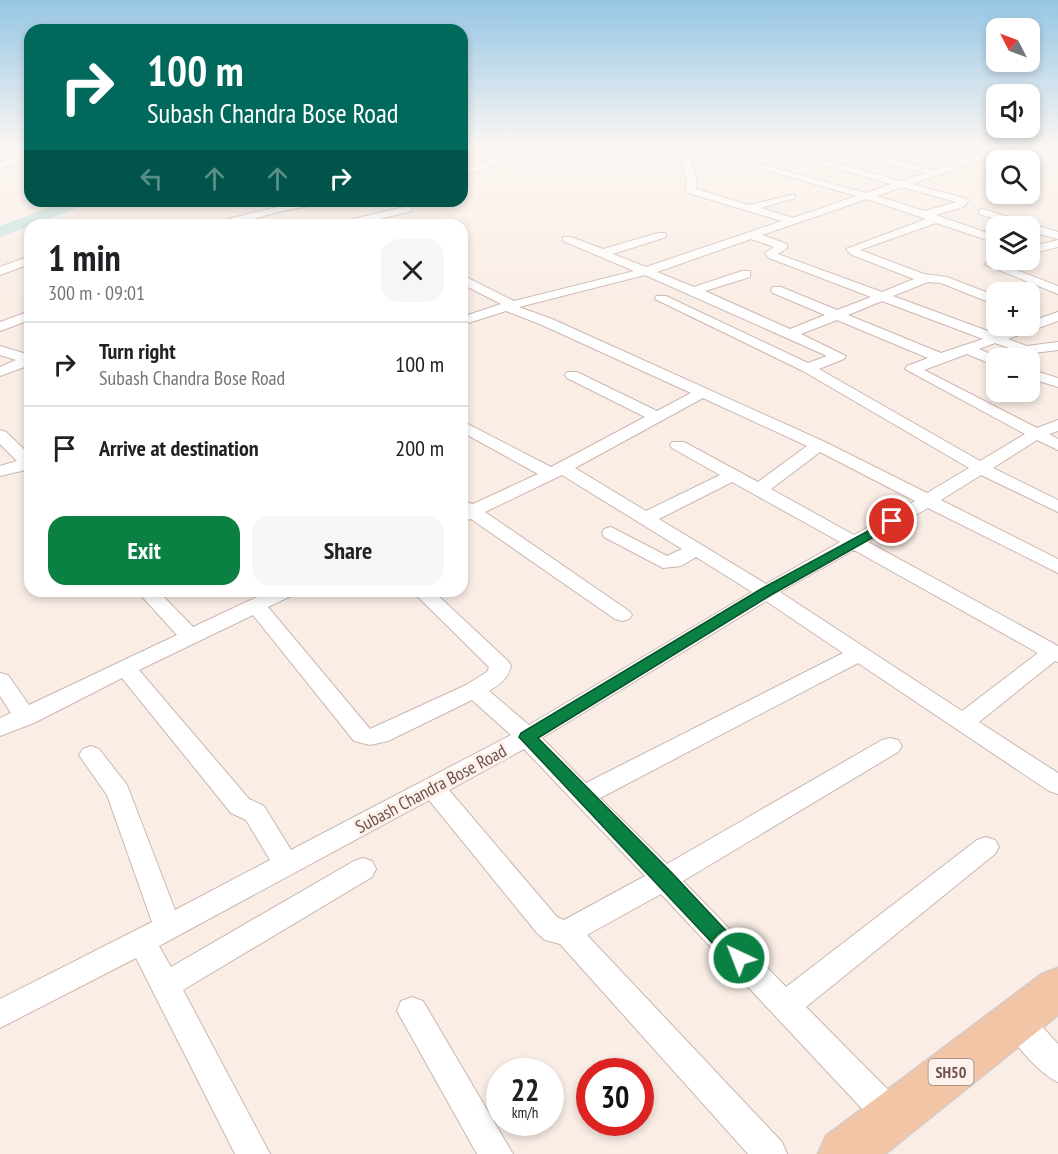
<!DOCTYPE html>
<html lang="en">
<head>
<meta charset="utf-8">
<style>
	:root { --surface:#fff; --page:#f6f6f6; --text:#202124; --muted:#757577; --line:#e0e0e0; --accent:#0b8043 }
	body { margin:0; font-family:"PT Sans Narrow",sans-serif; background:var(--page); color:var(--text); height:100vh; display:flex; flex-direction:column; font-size:22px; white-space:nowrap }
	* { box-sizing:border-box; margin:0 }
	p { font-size:20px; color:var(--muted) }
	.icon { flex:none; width:33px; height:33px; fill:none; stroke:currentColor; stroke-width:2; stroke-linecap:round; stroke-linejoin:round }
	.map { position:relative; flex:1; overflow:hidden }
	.sheet { position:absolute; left:24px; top:219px; width:444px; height:378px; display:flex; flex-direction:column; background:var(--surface); border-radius:18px; box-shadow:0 3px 9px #0003 }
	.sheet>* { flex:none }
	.banner { position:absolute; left:24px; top:24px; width:444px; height:183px; border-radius:18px; box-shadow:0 3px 9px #0003; background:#00695c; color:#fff; overflow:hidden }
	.needle { width:39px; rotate:312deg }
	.fabs { position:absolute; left:986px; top:18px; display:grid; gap:12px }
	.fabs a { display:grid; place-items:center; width:54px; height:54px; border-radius:12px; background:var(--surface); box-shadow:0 3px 9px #0003; font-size:30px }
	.speed { position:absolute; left:486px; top:1058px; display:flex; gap:12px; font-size:30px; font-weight:700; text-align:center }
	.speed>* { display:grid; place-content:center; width:78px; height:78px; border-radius:50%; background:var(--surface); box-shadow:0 3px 9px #0003; line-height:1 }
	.speed small { font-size:15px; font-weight:400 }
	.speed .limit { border:9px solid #d22; background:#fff; color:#111 }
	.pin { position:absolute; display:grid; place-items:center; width:51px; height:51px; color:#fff; margin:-26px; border:3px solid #fff; border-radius:50%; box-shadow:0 2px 6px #0007 }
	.me { position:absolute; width:66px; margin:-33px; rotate:317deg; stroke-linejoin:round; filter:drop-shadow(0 0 4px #0008) }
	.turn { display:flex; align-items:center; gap:21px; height:126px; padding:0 24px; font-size:27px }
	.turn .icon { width:78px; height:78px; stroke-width:2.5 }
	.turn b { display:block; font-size:42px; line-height:51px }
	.lanes { display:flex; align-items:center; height:57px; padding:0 24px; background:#0003; justify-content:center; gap:30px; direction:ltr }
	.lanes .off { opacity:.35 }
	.round { display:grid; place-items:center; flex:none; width:63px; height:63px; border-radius:18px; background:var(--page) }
	.head { display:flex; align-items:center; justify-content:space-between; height:102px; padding:0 24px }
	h1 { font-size:36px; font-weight:700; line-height:45px }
	.primary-button { display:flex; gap:12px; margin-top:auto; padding:12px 24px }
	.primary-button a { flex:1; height:69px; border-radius:18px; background:var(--accent); color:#fff; font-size:24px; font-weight:700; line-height:69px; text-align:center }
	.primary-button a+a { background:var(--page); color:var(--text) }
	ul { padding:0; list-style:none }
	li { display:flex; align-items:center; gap:18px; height:84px; padding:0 24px; border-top:2px solid var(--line) }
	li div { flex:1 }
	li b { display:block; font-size:22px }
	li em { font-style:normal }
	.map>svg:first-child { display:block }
</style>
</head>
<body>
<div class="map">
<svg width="1058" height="1154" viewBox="0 0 1058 1154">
	<rect width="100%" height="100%" fill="#f9ede5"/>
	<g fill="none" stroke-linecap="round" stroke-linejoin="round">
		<path fill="#bce0de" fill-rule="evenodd" d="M67,201h23l-2,3 -88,33v-11z"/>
		<g stroke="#ccb6b0" stroke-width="2">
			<g id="minor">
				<path d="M516,148h12l-43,21 -23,6v-6l17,-4z"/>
				<path d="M622,148h16l3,2 -5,3z"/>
				<path d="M847,148l88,22 22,-8 -54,-14h16l48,11 17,-6 -12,-5 24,3v4l-84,29 55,15 1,2 -5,6 -27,8 60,21v7l-60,-20 -76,27 64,24 23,3 49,19v9l-55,-22 -13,-1 -35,14 103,38 23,-8h10v-4l29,-10v9l-50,18 19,7 31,-4v8l-32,4 -31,-11 -16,6 21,9h-4v8l-29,-12 -43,16 113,58 21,-8v11l-9,3 9,5v11l-21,-10 -44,28 65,32v12l-77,-37 -40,25 117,59v14l-130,-65 -60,34 190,104v16l-3,-1 -76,61 79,51v21l-9,-3 -191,-128 -258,135 67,66 215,-124 8,-2 8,2 4,6 -4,6 -215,129 103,106 191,-147 9,-3 9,3 4,7 -4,7 -189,153 98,99 4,11 -4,11 -12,5 -12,-5 -219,-234 -74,41 195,207 5,12h-39l-188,-210 -15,-4 -8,-7 -108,-133 -270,146 12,21 183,-106 9,-3 9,3 4,8 -4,8 -189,113 87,164h-35l-99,-196 -136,70v-29l152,-77 -45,-127 -28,-40 4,-6 8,-3 8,3 28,36 48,125 95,-50 -24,-40 -15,-7 -109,-135 -88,45 -34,13v-18l11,-5 -11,-17v-23l8,2 21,30 148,-70 -40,-44h21l35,36 77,-36h26l-3,4 -25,12 102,122 96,-44 21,-13 2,-5 -77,-76h21l75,70 3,5c-4,14 -10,17 -22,25l40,34 223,-133 -56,-35 -15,9 -18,2 -59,-31 -2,-4 2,-4 7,-2 56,29 15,-7 -120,-74 -77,37 144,99 3,4 -3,4 -7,2 -7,-2 -144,-100 -9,2v-20l11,3 65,-30 -76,-42v-11l89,46 94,-50 -78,-39 -2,-3 2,-3h10l80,39 34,-18 -149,-68 -36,-14 -44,14v-8l39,-13 -39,-20v-9l52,26 120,-30 -71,-30v-4h8l32,12 55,-16h8v4l-53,17 33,13 136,-46 -94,-28 -3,-4 2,-10 -7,-21 9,-6 5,3 -4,4 7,20 -1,10 53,16 46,-11v4l-34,10 32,10 63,-22 -97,-28v-4l107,29 25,-9 -101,-29 5,-3 106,29 24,-8 -78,-21zM902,187l54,15 -31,9 -48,-15zM867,199l59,20 -80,30 6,6 62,24 -32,13 -104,-38 9,-6v-4l-25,-9zM751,239l23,8 -9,6 4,5 102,39 -34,13 -56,-23h-8l-2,3 2,3 52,22 -35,14 -85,-38 45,-14v-6h-8l-48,16 -37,-15zM645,275l182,81 -19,7 -142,-67h-10l-1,3 148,72 166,97 -42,25 -102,-51 -273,-123 -33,-12zM882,301l101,38 -42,14 -93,-38zM837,320l91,38 -21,8 -2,3 120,65 -45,27 -161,-92 25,-10 2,-3 -45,-22zM703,398l104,48 -49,36 -74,-40h-12l-2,3 2,3 48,27 -74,36 -71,-43zM820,452l95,49 -61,34 -83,-46zM732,482l108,60 -74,42 -107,-65zM854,550l184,103 -76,58 -182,-119zM766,601l77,52 -257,130 -44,-45zM253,615l101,126 16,4 18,-4 84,-41 39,35 -220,115 -27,-44 -15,-7 -110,-129zM524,749l121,127 -81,44 -7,-3 -108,-127z"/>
				<path d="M30,151v6l-30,12v-6z"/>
				<path d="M305,201h22l-5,3c-17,3 -35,5 -51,10 -25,7 -32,11 -59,11l1,-2c31,-8 61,-16 92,-22z"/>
				<path d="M408,206l4,1v4l-57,14h-19l1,-2z"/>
				<path d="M983,209l75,23v7l-29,-8v-5h-12l-38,-12v-4z"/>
				<path d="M1058,240v7l-29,7v-7z"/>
				<path d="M30,256v8l-30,11v-8z"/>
				<path d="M996,258l11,2 -6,4 57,22v8l-74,-30z"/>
				<path d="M30,311v9l-30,11v-9z"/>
				<path d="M0,346l30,9v10l-30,11v-9l16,-7 -16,-5z"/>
				<path d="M1029,369l29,9v9l-29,-9z"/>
				<path d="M0,430l6,2 24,23v14l-30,7v-10l17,-5 -17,-17z"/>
				<path d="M412,997l11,4 90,153h-36l-80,-143 4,-10z"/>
				<path d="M1017,1007l11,4 30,33v38c-19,-8 -48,-42 -56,-61l4,-10z"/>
			</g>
		</g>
		<g stroke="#d4cbca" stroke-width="3">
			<path id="primary" d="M1058,968v47l-173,139h-67l8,-18 216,-162z"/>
		</g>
		<use href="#minor" fill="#fff" fill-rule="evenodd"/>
		<use href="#primary" fill="#f1c5a5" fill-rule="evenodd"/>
	</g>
	<linearGradient id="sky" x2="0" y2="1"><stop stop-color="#96c6e4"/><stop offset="0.48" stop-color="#fcf7f3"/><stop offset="1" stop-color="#fcf7f3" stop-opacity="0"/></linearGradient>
	<rect width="1058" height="309" fill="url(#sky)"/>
	<path fill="#0b8043" stroke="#07532c" stroke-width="1.5" d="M892,518l5,1 2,2 -2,3 -126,71 -233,143 134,135 74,79 3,6 -3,6 -7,3 -7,-3 -213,-227 2,-4 240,-144z"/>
	<g text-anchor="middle" stroke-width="6" stroke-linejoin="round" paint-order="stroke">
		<rect fill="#fdf2eb" stroke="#9a827d" stroke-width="1.5" x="928.5" y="1059" width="45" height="26" rx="4.5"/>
		<g font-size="16" font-weight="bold" fill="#6f524e">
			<text x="951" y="1078">SH50</text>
		</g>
		<g font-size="18" fill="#6f524e" stroke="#fdf2eb">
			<text transform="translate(431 789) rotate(-28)" y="6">Subash Chandra Bose Road</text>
		</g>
	</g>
</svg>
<div class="fabs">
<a><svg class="needle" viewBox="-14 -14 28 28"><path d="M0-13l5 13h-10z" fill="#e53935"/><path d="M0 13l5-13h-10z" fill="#757577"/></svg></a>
<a><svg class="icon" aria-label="sound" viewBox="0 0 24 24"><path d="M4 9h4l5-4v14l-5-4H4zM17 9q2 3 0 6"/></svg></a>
<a><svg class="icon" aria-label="search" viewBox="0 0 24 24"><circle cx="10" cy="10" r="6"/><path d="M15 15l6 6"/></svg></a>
<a><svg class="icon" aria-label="layers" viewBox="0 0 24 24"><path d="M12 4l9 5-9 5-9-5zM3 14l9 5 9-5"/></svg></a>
<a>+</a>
<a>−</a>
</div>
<div class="speed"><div>22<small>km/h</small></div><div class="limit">30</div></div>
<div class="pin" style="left:892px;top:521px;background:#d93025"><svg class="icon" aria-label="arrive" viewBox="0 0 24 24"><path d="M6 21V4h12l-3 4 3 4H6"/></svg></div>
<svg class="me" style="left:739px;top:958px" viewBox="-20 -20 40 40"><circle r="17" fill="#0b8043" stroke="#fff" stroke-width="3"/><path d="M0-11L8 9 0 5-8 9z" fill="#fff"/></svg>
<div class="banner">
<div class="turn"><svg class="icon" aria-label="right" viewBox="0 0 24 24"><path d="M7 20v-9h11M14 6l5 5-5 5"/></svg><div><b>100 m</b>Subash Chandra Bose Road</div></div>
<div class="lanes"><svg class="icon off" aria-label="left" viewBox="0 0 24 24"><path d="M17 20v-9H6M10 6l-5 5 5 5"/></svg><svg class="icon off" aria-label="ahead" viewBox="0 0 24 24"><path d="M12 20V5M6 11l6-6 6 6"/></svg><svg class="icon off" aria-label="ahead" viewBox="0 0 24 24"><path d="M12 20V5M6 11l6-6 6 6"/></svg><svg class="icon" aria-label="right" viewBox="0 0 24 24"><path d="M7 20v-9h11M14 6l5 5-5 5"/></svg></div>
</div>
<section class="sheet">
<div class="head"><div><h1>1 min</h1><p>300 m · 09:01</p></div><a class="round"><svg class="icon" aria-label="close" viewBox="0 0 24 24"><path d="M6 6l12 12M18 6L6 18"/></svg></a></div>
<ul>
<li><svg class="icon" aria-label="right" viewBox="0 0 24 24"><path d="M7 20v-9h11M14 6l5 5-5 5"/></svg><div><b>Turn right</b><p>Subash Chandra Bose Road</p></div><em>100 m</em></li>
<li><svg class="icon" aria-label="arrive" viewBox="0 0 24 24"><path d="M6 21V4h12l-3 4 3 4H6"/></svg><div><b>Arrive at destination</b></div><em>200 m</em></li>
</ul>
<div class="primary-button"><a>Exit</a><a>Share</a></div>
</section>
</div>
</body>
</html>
